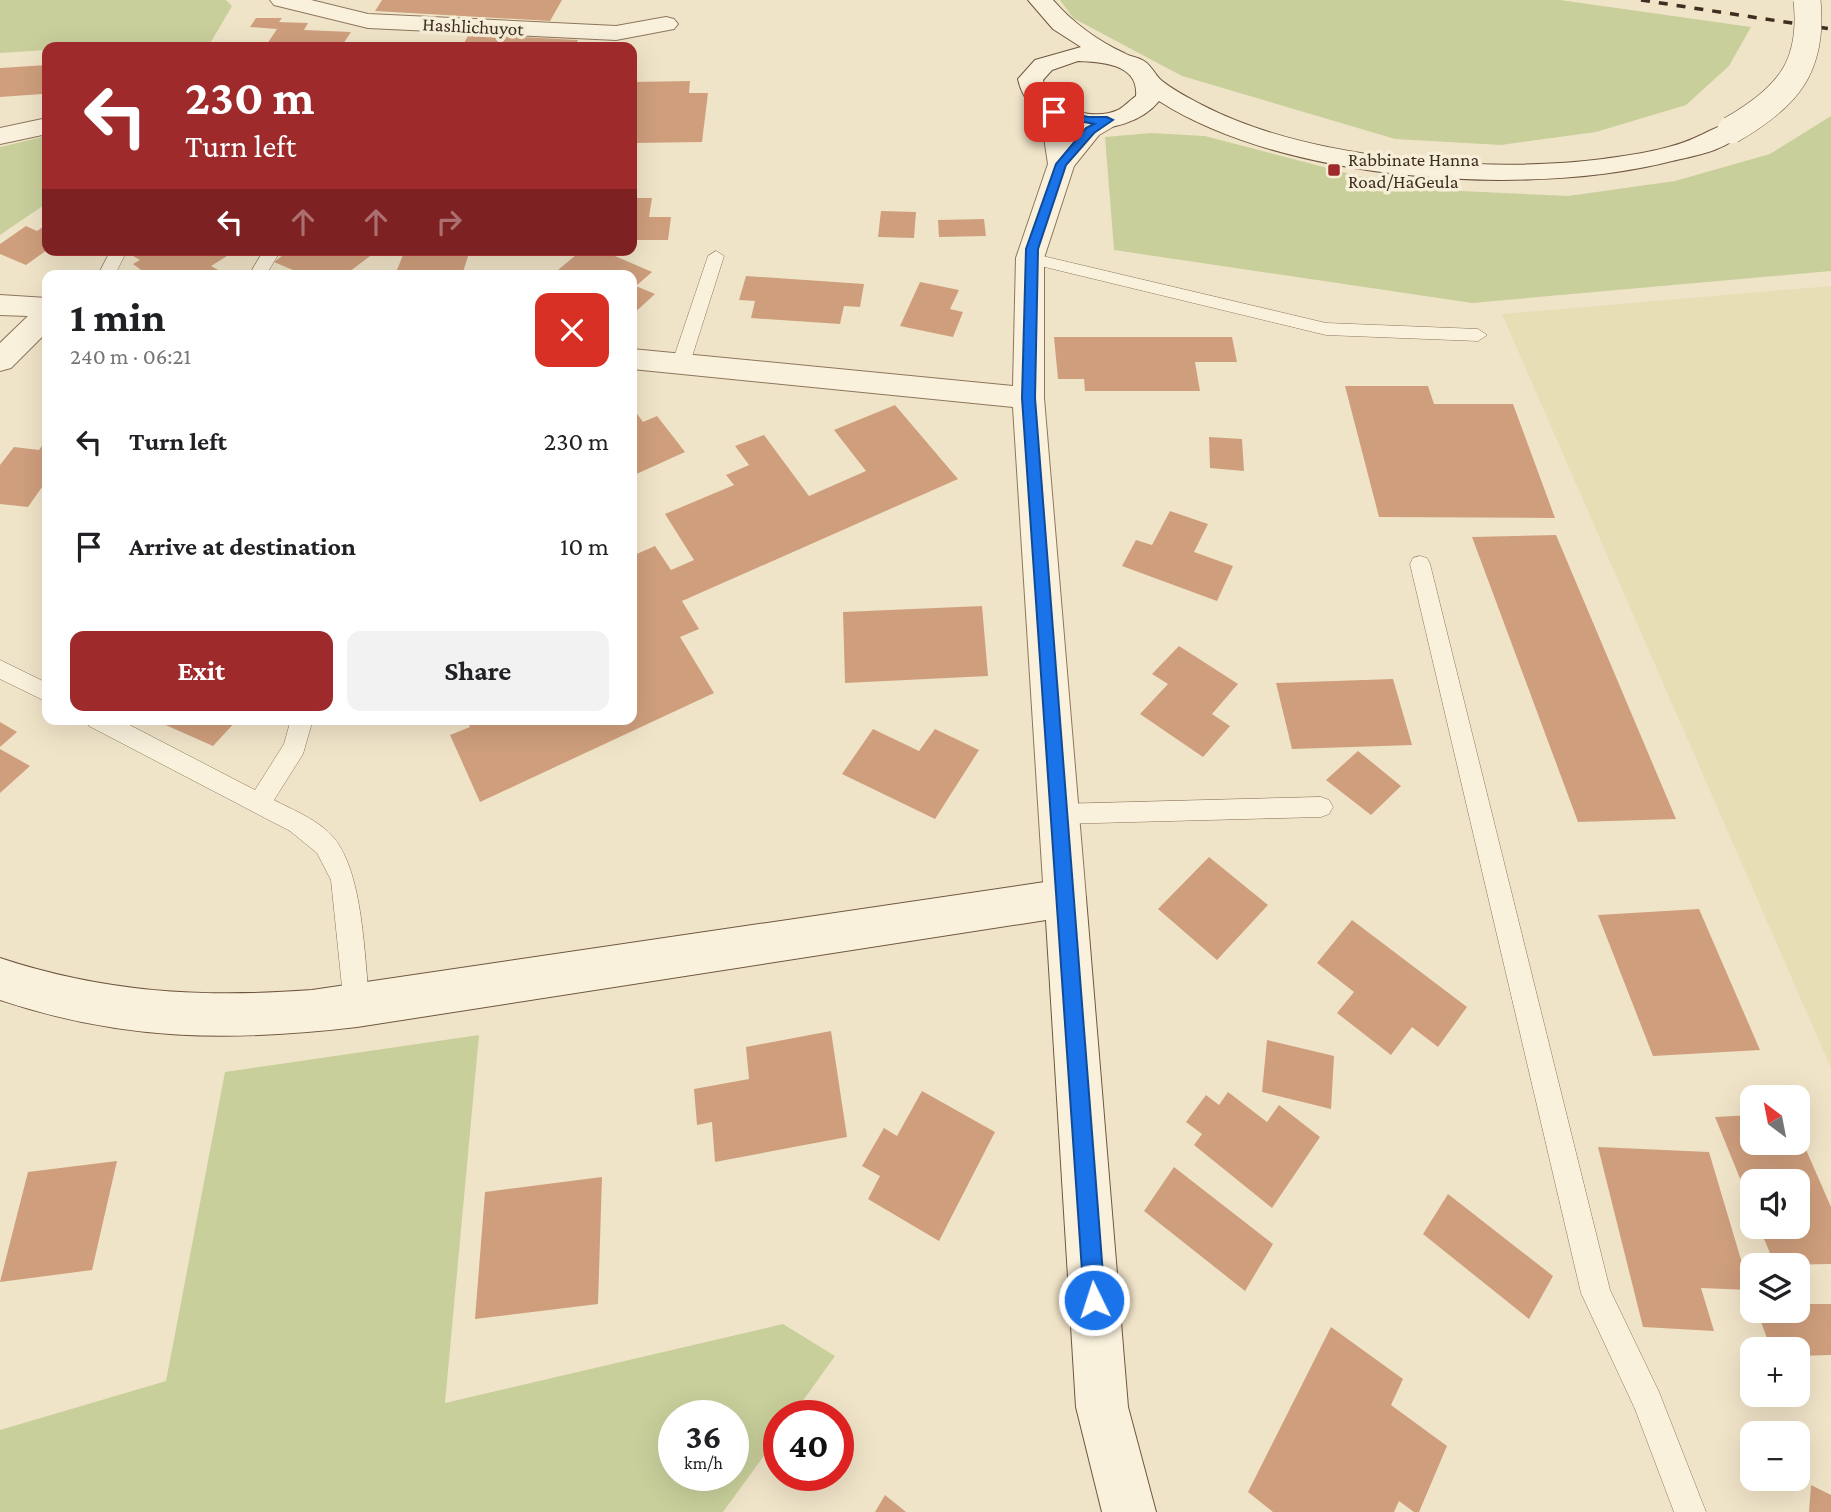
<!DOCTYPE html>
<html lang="en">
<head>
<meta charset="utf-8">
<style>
	:root { --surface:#fff; --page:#f2f2f2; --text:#202124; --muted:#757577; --accent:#9e2a2b }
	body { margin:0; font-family:"Crimson Pro",serif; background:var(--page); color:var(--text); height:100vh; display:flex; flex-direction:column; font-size:26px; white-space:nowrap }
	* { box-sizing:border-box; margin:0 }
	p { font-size:23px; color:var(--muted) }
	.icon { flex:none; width:38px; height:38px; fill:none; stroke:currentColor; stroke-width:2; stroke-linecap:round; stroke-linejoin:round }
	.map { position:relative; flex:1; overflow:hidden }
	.panel { position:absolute; left:42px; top:270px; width:595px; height:455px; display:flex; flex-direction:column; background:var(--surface); border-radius:14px; box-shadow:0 7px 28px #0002 }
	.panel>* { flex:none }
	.hud { position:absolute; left:42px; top:42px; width:595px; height:214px; border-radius:14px; box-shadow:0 7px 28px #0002; background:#9e2a2b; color:#fff; overflow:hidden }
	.needle { width:46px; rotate:328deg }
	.buttons { position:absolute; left:1740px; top:1085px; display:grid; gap:14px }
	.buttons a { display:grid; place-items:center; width:70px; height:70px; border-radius:14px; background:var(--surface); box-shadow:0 7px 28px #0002; font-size:35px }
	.speed { position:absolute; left:658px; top:1400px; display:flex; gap:14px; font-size:35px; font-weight:700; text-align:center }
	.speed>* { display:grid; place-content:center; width:91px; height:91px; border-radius:50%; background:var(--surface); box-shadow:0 7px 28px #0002; line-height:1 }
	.speed small { font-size:18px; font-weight:400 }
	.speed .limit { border:10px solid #d22; background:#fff; color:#111 }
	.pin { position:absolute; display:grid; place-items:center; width:60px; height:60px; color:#fff; margin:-30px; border-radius:14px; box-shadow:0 4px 10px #0006 }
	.me { position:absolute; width:77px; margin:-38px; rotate:356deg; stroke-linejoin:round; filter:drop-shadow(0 0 5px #0008) }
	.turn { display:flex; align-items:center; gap:24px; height:147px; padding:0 28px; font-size:32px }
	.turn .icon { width:91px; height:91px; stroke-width:2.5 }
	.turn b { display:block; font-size:49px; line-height:60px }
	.lanes { display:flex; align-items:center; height:66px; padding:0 28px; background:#0003; justify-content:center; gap:35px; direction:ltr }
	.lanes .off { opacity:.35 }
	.round { display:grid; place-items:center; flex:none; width:74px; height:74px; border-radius:14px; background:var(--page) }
	.headline { display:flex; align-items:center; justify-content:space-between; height:119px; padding:0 28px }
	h1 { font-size:42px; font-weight:700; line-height:52px }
	.button { display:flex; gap:14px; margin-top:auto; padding:14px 28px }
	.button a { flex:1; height:80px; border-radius:14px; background:var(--accent); color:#fff; font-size:28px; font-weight:700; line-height:80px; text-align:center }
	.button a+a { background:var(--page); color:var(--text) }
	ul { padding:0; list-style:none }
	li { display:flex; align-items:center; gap:21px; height:105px; padding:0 28px }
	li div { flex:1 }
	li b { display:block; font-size:26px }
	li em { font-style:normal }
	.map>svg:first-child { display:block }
</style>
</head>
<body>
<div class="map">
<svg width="1831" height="1512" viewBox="0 0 1831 1512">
	<rect width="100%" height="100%" fill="#f0e4c8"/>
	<path fill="#e6deb5" d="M1831,286v782l-329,-754z"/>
	<g fill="#c9cf9b" fill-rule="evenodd">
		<path d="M0,0h226l6,6 -24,41h-51l1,-3 -111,3v3l-47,3z"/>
		<path d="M1060,0h500l191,27 -22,39 -43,39 -90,27 -95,13 -106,-6 -213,-63 -109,-58z"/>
		<path d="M1831,116v155l-359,32 -358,-53 -9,-113 46,-4 54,3 153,40 103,15 107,5 107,-15 95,-27z"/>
		<path d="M47,136v67l-47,32v-88z"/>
		<path d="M479,1035l-34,368 338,-79 52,32 -43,60h-13v19l-56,77h-723v-82l166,-49 59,-309zM674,1416h59v59h-59z"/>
	</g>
	<g fill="#cf9f7d">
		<path d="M382,0h180l-12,21 -175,-10z"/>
		<path d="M256,18h26l-3,4 29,1 -4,7 47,2 -10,15h-76l12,-18 -27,-2z"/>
		<path d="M469,34l109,6 -4,7h-112z"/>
		<path d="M47,65v19l-5,10 -42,3v-29z"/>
		<path d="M690,81l-1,12h19l-6,49 -70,1v-61z"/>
		<path d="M632,198h20l-3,19h22l-3,23h-36z"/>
		<path d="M881,211l35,1 -2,26 -36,-1z"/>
		<path d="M984,219l2,17 -47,1 -1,-17z"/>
		<path d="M47,224v26l-21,15 -26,-11v-10l26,-18 11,5z"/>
		<path d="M132,250h85l10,6 -16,10 16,9h-89l6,-3 -11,-8 7,-4 -12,-7z"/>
		<path d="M290,250h88l-33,25h-58l6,-5 -19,-8z"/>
		<path d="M405,250h65l-8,25h-67z"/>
		<path d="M582,250h19l51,22 -16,14 19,8 -23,21v-40h-80z"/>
		<path d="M746,276l118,8 -4,23 -16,-1 -4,18 -89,-6 4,-17 -16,-1z"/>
		<path d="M920,282l39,8 -9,19 13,3 -10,25 -53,-11z"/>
		<path d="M1054,337h178l5,25h-42l5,29h-115l-1,-12h-26z"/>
		<path d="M1345,386h83l6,18h79l42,114 -176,-1z"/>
		<path d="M895,405l63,74 -276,122 17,28 -19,8 34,56 -234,109 -30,-67 20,-8 -4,-8h166v-163l23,-10 16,24 23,-10 -29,-46 69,-29 -8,-10 23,-10 -14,-19 29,-11 45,61 57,-25 -32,-41z"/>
		<path d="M632,407l11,15 14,-6 28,36 -53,24z"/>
		<path d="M1209,437l33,2 2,32 -34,-3z"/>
		<path d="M44,443h3v37l-19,27 -28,-3v-39l14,-18 25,3z"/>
		<path d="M1170,511l38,13 -14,28 39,14 -16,35 -95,-35 14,-26 16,5z"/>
		<path d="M1556,535l120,284 -98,3 -106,-285z"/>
		<path d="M982,606l6,70 -143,7 -2,-71z"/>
		<path d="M1179,646l59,38 -26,30 18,12 -27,31 -63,-43 28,-30 -16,-10z"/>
		<path d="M1393,679l19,66 -120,4 -16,-66z"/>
		<path d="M152,719h86l-25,27z"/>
		<path d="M0,722l17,10 -17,15z"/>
		<path d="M873,729l46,22 16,-22 44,21 -44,69 -93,-45z"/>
		<path d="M0,749l30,17 -30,27z"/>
		<path d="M1358,751l43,35 -30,29 -45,-35z"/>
		<path d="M1209,857l59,48 -51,55 -59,-51z"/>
		<path d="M1699,909l61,141 -107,6 -55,-141z"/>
		<path d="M1352,920l115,87 -29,40 -26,-20 -21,28 -54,-42 17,-21 -37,-29z"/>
		<path d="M831,1031l16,106 -132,25 -3,-40 -15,3 -3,-36 55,-10 -3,-32z"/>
		<path d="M1267,1040l67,16 -3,53 -69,-17z"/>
		<path d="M922,1091l73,41 -56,109 -71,-42 12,-23 -18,-10 22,-38 13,8z"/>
		<path d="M1228,1092l39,30 12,-17 41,32 -48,71 -78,-63 8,-11 -16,-12 20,-27 13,10z"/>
		<path d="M1752,1115v28h45v-14l34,78v57l-56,1 -16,-38h38v-46h-45v27l-37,-91z"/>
		<path d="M1598,1147l111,5 41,138 -49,-2 13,43 -71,-4z"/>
		<path d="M117,1161l-25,109 -92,12 28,-110z"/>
		<path d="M1174,1167l99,77 -28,47 -101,-80z"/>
		<path d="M602,1177l-4,127 -123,15 10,-127z"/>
		<path d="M1448,1194l105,82 -24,43 -106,-85z"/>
		<path d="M1797,1304h34v51l-34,1v-7h-26l-14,-38h40z"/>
		<path d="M1331,1327l72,52 -12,26 56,41 -28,66h-5l-15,-11 -5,11h-121l-25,-20z"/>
		<path d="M1811,1485l20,10v17h-22z"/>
		<path d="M885,1495l21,17h-31z"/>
	</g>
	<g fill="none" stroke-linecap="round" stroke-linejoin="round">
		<g stroke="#8d765c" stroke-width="1">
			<g id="lane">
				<path d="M111,250h16l-12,25h-17z"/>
				<path d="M264,250h17l-15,25h-17z"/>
				<path d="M716,251l8,5 -34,107 -3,4h-12l-3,-4 36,-107z"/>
				<path d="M1030,253l296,70 152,6 9,6 -9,6 -152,-6 -302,-73 -2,-4 2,-4z"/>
				<path d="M1420,556l7,2 3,6 180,726 49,102 47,120h-32l-39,-103 -54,-116 -171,-729 3,-6z"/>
				<path d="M0,660l47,23v19l-47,-23z"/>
				<path d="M86,719h32l137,71 29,-46 7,-25h22l-10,35 -29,46c19,10 45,20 60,38 30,37 30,120 36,168l-4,9 -9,3 -9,-3 -4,-9 -13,-126 -14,-27 -27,-22 -201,-105z"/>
				<path d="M1321,797l8,3 4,7 -4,7 -8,3 -262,7 -8,-3 -4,-7 4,-7 8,-3z"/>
			</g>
		</g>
		<g stroke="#8d765c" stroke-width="2">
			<g id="street">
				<path d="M270,0h41l57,14 248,12 50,-9 8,2 4,5 -4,5 -58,11 -248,-12 -94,-23z"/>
				<path d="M1041,97l9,3 20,37c12,-14 27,-27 46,-22l4,5 -4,5 -17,10 -25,31 -30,92v140l42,500 -6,13 -15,6 -15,-6 -6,-13 -31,-491 -381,-38v-20l381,37 3,-128 32,-94 -4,-27 -16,-32 4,-5z"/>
				<path d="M47,118v16l-47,10v-16z"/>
				<path d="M0,295l47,3v34l-36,36 -11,3v-28l28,-27 -28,-1z"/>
			</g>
		</g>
		<g stroke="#6f573f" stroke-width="2">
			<g id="secondary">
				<path d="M1028,0h25c19,22 45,41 71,53 7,4 14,4 20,8 8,5 11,14 17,19 12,10 28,18 41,25 105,55 285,69 401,54 33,-5 68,-9 98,-24 13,-6 24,-14 39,-10l4,5c-14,20 -50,26 -72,31 -143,37 -387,21 -513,-60 -34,42 -129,37 -141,-22l17,-19 46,-13 -28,-18zM1078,61c24,1 61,3 58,35 -6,4 -12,11 -18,14 -26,12 -69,-2 -75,-30l9,-10z"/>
				<path d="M1065,879l15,6 6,13 42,509 28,105h-54l-26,-105 -30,-487 -689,107c-128,15 -234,14 -357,-27v-42c106,35 202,40 312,32z"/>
			</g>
		</g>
		<use href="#lane" fill="#faf1dc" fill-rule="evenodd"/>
		<use href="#street" fill="#faf1dc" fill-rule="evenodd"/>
		<use href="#secondary" fill="#faf1dc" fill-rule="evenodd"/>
		<path stroke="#3d2e20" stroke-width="3.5" stroke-dasharray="9 9" stroke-linecap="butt" d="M1641,0l190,29"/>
		<g stroke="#6f573f" stroke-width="28" stroke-linecap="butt">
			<path id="secondary-bridge" d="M1731,130c56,-32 83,-63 76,-130"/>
		</g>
		<use href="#secondary-bridge" stroke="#faf1dc" stroke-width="27"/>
	</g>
	<path fill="#1a73e8" stroke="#114b97" stroke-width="2" d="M1054,109l34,8h19l6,3 -19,13 -28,32 -28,84 -3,149 70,902 -3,7 -8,3 -7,-3 -3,-7 -62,-902 4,-149 30,-85 30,-36 8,-4 -44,-9v-5z"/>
	<rect fill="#9e2a2b" stroke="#f7eed8" stroke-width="2.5" x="1327" y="163" width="14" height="14" rx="3.5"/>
	<g text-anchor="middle" stroke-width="7" stroke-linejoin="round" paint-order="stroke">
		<g font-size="19" fill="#3d2e20" stroke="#f7eed8">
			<text transform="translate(473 26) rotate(3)" y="7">Hashlichuyot</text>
		</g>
		<g font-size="19" fill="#3d2e20" stroke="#f7eed8" text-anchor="start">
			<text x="1348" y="166">Rabbinate Hanna<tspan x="1348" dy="22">Road/HaGeula</tspan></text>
		</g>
	</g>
</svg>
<div class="buttons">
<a><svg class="needle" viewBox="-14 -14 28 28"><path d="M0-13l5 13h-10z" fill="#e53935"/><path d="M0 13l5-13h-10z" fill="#757577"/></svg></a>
<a><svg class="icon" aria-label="sound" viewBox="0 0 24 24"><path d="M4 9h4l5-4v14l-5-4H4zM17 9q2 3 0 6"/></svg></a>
<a><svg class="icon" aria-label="layers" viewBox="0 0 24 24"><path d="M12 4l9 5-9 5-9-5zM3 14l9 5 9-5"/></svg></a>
<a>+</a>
<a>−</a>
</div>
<div class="speed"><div>36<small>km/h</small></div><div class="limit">40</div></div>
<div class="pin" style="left:1054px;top:112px;background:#d93025"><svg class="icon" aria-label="arrive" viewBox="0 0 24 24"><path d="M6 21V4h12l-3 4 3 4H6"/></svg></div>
<svg class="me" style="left:1094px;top:1300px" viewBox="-20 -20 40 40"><circle r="17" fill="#1a73e8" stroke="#fff" stroke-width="3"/><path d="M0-11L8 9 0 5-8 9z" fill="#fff"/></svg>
<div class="hud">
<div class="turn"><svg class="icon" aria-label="left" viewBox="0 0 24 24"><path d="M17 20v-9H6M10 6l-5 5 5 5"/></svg><div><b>230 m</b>Turn left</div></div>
<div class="lanes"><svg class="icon" aria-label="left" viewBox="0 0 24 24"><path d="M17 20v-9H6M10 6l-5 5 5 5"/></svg><svg class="icon off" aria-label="ahead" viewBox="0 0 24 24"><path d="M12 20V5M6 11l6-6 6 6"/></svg><svg class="icon off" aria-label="ahead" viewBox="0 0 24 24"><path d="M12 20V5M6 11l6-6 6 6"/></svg><svg class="icon off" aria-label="right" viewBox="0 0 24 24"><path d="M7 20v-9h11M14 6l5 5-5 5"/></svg></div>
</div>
<section class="panel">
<div class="headline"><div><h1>1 min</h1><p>240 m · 06:21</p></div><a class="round" style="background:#d93025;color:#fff"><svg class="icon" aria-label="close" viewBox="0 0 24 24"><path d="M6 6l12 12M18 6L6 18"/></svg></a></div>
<ul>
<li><svg class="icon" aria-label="left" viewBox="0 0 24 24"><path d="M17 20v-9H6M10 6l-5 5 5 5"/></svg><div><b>Turn left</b></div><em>230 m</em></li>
<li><svg class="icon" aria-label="arrive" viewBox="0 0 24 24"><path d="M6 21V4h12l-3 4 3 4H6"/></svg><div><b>Arrive at destination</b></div><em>10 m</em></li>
</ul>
<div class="button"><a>Exit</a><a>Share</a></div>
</section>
</div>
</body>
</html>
